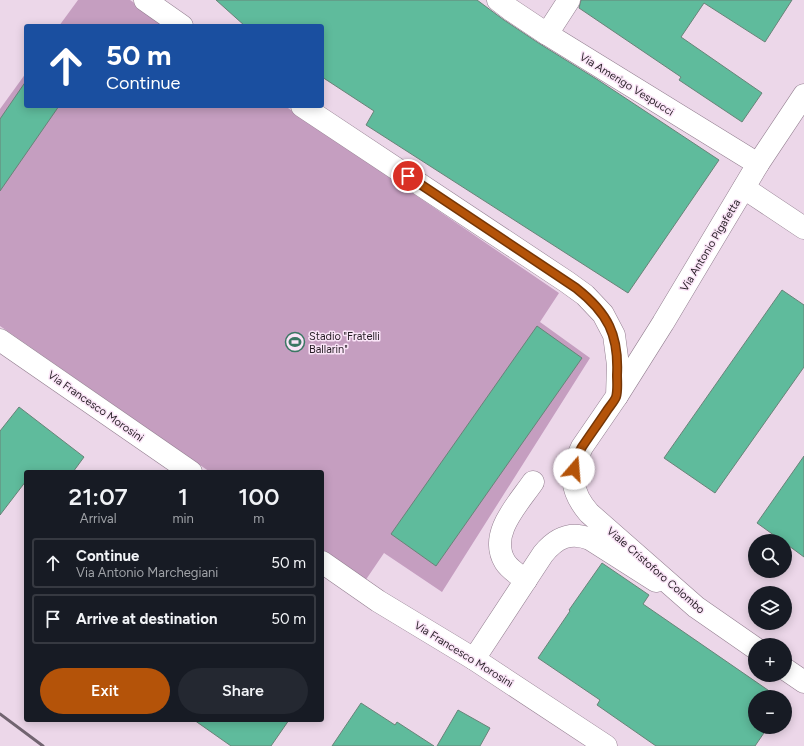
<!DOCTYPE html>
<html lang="en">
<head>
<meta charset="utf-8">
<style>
	:root { --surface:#171b24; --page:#242831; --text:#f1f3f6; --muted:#9ea1a6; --line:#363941; --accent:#b45309 }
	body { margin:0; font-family:Figtree,sans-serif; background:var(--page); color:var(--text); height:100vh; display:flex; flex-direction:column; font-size:15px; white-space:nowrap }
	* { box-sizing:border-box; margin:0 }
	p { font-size:13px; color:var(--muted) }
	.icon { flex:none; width:22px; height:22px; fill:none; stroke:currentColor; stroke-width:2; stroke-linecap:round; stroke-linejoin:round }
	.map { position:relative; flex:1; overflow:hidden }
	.drawer { position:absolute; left:24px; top:470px; width:300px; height:252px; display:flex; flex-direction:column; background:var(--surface); border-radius:4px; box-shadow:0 2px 10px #0003 }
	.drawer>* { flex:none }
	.banner { position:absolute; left:24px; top:24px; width:300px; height:84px; border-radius:4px; box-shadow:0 2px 10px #0003; background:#1a4fa0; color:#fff; overflow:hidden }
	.controls { position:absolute; left:748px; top:534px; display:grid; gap:8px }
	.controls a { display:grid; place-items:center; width:44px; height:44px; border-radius:50%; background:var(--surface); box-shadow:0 2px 10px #0003; font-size:20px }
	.pin { position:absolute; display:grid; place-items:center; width:34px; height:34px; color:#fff; margin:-17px; border:2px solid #fff; border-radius:50%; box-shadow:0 1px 4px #0007 }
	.me { position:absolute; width:44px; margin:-22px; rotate:18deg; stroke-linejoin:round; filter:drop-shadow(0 0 3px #0008) }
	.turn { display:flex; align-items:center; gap:14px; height:84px; padding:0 16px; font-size:18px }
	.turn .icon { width:52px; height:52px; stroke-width:2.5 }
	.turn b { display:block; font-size:28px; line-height:34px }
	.eta { display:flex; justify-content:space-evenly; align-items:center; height:68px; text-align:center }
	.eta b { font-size:24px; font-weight:600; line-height:28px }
	.action { display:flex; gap:8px; margin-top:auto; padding:8px 16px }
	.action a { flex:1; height:46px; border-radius:24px; background:var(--accent); color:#fff; font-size:16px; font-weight:600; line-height:46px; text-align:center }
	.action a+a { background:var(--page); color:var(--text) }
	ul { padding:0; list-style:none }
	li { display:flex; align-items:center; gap:12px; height:50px; margin:0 8px 6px; padding:0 8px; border:2px solid var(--line); border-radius:4px }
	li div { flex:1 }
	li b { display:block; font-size:15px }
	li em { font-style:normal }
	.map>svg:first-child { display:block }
</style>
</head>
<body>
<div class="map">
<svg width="804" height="746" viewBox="0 0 804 746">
	<rect width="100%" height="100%" fill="#ecd7e9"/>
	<g fill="#c59ec0">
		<path d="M78,0h52l38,26h-109z"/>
		<path d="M26,73v33h259l274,187 -19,29 50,36 -148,234 -58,-39 -19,28 -43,-31v-78h-112l-210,-146v-217z"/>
	</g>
	<g fill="#5fbb9c" stroke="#688378">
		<path d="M216,0h261l27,20 36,24 58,36 121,80 -91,133 -262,-168 8,-14 -52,-34v-51h-77z"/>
		<path d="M581,0h211l-27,42 -61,-39 -23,34 81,56 -20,29 -63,-42 2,-3 -102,-69z"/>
		<path d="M26,81v25h33l-59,85v-72z"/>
		<path d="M782,290l22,15v62l-89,126 -51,-35z"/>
		<path d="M537,326l45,32 -146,208 -45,-32z"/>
		<path d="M19,407l65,50 -11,15h-47v9l-26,34v-84z"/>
		<path d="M804,456v101l-19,-14v-2h-3l-25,-18z"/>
		<path d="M602,563l47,32 -6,9 135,93h-23v30h13l-13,19h-99l-59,-41 3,-5 -62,-42 32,-47 -1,-1z"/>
		<path d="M361,703l34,22 2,-3 37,24h-102z"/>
		<path d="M458,710l32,18 -10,18h-43z"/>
		<path d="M194,720h95l-18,26h-40z"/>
	</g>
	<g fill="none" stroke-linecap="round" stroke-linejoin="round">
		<g stroke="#937f90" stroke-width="23">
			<g id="street">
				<path d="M498,0l13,10 36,24 211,130"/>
				<path d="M547,34l22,-34"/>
				<path d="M744,188l60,40"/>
				<path d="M617,396l46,-73 95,-159 46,-69"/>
				<path d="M526,580c-7,-5 -16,-10 -21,-18 -17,-28 13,-58 28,-80"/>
				<path d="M474,659l69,-105c13,-16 27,-23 47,-15l66,42"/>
			</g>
		</g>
		<g stroke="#937f90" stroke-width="23">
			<g id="secondary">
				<path d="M145,0l37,26"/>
				<path d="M302,106l265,176 18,13 18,19 11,21 4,30 -1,31 -35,51c-13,26 -12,44 7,66l107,94 59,41"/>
				<path d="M0,340l191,132"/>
				<path d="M322,562l56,39 96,58 132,87"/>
				<path d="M785,669l19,13"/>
			</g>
		</g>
		<use href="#street" stroke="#fff" stroke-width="22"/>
		<use href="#secondary" stroke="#fff" stroke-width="22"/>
		<path stroke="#716470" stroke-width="3" d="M0,714l43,32"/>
	</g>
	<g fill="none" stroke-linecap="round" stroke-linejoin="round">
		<g stroke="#753606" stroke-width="10">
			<path id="route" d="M408,176l168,112c32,25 43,47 41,87 0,6 1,16 -1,22 -2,5 -7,10 -10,15 -8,12 -16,23 -24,35l-5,9 -3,13"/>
		</g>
		<use href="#route" stroke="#b45309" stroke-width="7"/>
	</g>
	<defs>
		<g id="stadium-ring" transform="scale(1)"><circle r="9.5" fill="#fae4f7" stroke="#3a7763" stroke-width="1.5"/><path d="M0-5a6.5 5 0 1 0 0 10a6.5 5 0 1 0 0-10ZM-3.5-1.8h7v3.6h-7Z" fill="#3a7763"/></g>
	</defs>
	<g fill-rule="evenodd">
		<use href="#stadium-ring" x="295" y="342"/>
	</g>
	<g text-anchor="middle" stroke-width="3" stroke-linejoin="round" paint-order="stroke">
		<g font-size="11" fill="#251d24" stroke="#fae4f7">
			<text transform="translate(627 84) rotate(32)" y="4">Via Amerigo Vespucci</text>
			<text transform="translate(710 245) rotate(-59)" y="4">Via Antonio Pigafetta</text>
			<text transform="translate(96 406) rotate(35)" y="4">Via Francesco Morosini</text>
			<text transform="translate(656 570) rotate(41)" y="4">Viale Cristoforo Colombo</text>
			<text transform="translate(464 654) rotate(32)" y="4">Via Francesco Morosini</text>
		</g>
		<g font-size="11" fill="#251d24" stroke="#fae4f7" text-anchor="start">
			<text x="309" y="340">Stadio "Fratelli<tspan x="309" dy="13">Ballarin"</tspan></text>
		</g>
	</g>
</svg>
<div class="controls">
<a><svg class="icon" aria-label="search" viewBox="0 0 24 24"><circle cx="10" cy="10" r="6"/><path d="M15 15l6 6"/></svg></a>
<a><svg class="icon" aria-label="layers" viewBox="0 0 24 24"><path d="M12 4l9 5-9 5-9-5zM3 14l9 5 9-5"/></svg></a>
<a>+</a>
<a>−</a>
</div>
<div class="pin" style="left:408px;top:176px;background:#d93025"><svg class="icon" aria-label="arrive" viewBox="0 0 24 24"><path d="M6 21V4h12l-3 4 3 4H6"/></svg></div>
<svg class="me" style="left:574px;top:469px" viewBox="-20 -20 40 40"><circle r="19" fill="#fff"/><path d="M0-13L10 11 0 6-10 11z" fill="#b45309"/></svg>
<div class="banner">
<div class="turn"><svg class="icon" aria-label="ahead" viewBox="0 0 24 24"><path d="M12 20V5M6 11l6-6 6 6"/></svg><div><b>50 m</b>Continue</div></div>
</div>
<section class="drawer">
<div class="eta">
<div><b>21:07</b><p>Arrival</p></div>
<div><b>1</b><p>min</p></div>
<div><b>100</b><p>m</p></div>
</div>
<ul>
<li><svg class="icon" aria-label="ahead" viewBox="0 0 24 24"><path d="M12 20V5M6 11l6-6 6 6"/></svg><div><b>Continue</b><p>Via Antonio Marchegiani</p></div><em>50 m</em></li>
<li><svg class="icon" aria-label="arrive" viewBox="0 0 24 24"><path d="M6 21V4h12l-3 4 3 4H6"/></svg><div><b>Arrive at destination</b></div><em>50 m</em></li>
</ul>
<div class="action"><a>Exit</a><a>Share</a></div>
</section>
</div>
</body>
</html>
